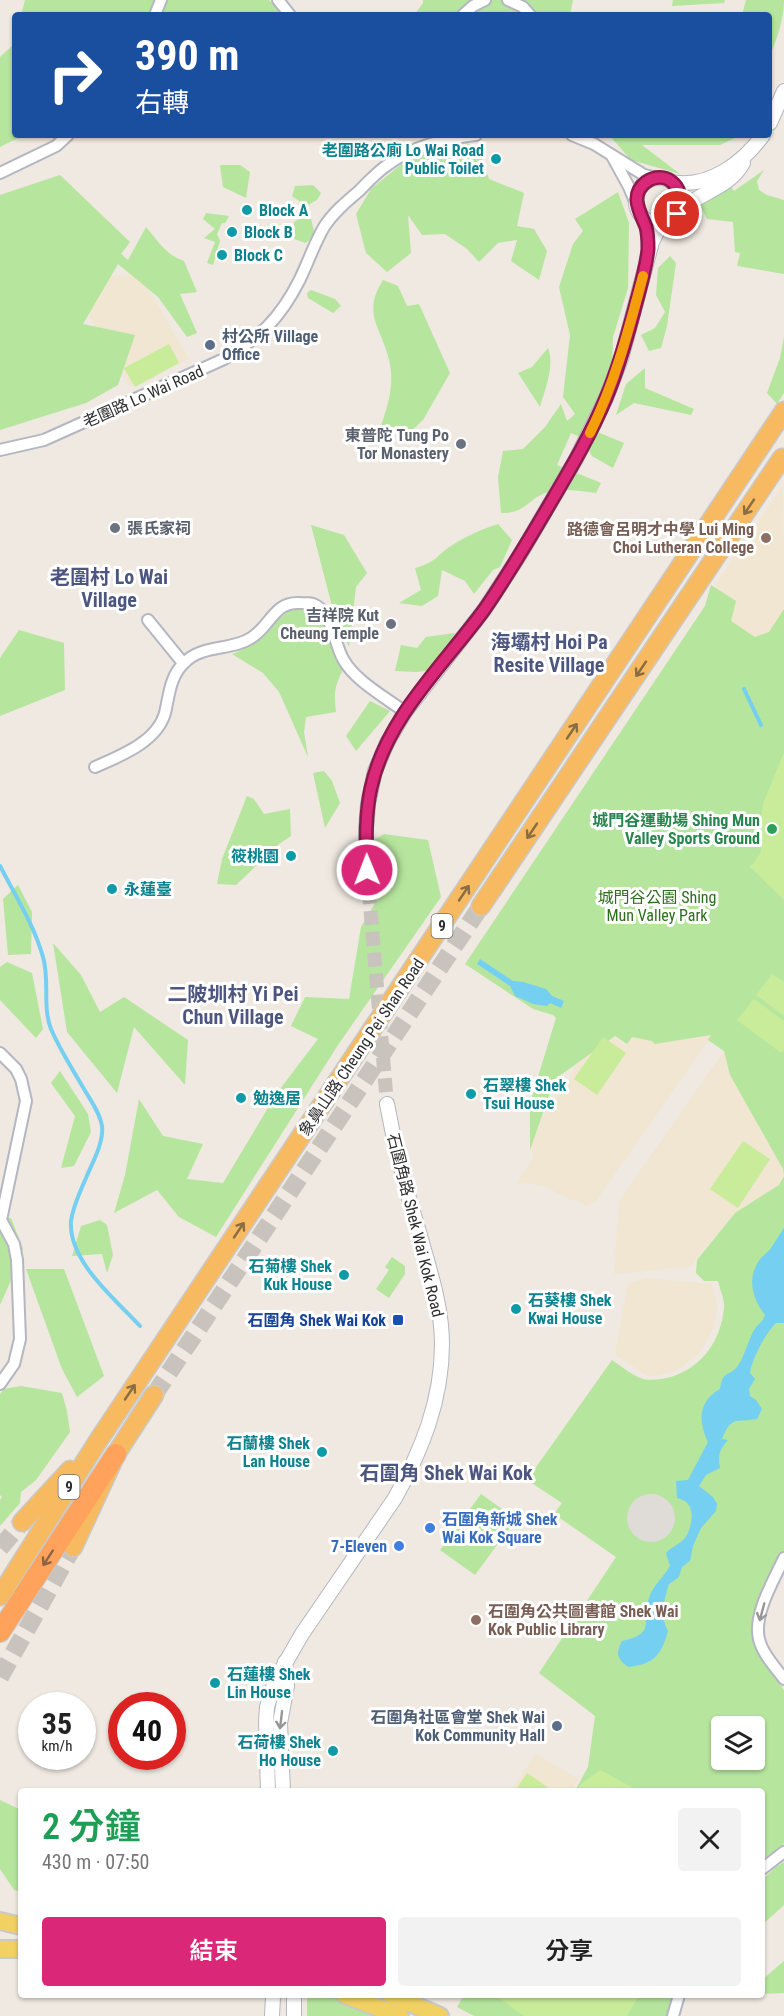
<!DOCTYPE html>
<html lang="zh-TW">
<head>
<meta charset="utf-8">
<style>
	:root { --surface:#fff; --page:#f2f2f2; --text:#222; --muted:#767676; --accent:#db2777 }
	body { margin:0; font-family:"Roboto Condensed","Noto Sans TC",sans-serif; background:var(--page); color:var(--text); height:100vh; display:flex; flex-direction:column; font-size:22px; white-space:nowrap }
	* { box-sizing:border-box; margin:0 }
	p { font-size:20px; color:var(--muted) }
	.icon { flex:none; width:33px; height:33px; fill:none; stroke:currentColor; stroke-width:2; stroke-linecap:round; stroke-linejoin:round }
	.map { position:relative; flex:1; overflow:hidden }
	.details { position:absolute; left:18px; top:1788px; width:747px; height:210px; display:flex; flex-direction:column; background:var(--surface); border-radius:6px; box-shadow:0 2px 4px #0004 }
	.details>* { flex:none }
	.top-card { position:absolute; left:12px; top:12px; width:760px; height:126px; border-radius:6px; box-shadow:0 2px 4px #0004; background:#1a4fa0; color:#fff; overflow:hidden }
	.tools { position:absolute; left:711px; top:1716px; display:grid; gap:12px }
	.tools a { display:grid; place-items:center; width:54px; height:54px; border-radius:6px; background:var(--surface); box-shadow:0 2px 4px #0004; font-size:30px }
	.speed { position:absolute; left:18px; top:1692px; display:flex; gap:12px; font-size:30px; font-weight:700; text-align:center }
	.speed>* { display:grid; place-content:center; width:78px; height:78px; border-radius:50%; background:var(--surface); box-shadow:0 2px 4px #0004; line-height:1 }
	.speed small { font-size:15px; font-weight:400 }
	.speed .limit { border:9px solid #d22; background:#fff; color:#111 }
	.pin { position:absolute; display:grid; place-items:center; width:51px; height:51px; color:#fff; margin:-26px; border:3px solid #fff; border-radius:50%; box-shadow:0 2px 6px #0007 }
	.me { position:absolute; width:66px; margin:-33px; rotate:359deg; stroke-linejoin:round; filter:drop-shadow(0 0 4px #0008) }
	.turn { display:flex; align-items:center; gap:21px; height:126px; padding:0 24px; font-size:27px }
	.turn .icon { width:78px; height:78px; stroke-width:2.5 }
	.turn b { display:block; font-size:42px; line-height:51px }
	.round { display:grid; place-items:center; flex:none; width:63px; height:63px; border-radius:6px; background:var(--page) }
	.summary { display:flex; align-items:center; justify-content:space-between; height:102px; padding:0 24px }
	h1 { font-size:36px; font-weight:600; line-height:45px; color:#1e9e55 }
	.cta { display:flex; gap:12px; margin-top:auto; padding:12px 24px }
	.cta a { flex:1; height:69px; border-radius:6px; background:var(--accent); color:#fff; font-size:24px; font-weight:600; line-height:69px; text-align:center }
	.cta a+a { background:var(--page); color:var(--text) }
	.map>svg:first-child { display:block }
</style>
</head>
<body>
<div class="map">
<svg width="784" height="2016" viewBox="0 0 784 2016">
	<rect width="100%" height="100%" fill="#efe9e1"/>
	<g fill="#f0e6d1">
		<path d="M97,274l44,3 48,82 -59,28 -45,-78z"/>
		<path d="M783,485l1,125 -15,22 -14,5 -49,-32 6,-15z"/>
		<path d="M594,1024l32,22 6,-9 20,4 4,3 56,-9 -117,167 -9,4 -12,-8 -2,3 -25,-14 -20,-4 -11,1 17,-26 -3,-23 38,-53z"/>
		<path d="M724,1051l6,24 47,82 6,12 -1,12 -3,4 -44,28 -45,54 -76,7 5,-73z"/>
		<path d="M646,1278l67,6 4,23 -3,20 -14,25 -21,17 -22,7h-9l-33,-22 13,-70z"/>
		<path d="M536,1754l42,25 -7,12h-60z"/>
	</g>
	<g fill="#b6e59e" fill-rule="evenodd">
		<path d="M25,0h244l16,15h-264z"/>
		<path d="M423,0h150l-3,15h-156l9,-12z"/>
		<path d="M673,0h52l-1,3 -52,3z"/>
		<path d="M746,0h38c0,20 -7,38 -14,56v-41h-28z"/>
		<path d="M15,39v96h9l-24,12v-90l13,-12z"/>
		<path d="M437,135l40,11 12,33 35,14 -7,33 17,3 13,22 -8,29 -28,-19 6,-21 -19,3 -19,19 -12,-13 -22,-15 -23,1 -14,-20 3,38 -24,19 -21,-19 -10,-39 15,-25z"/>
		<path d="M609,135h128v2l-17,8h-78l38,29 -49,-14z"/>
		<path d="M220,165h20l10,7 -4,26 -23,-11z"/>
		<path d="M764,170l-7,11 2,9 8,5 17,5v74l-47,-8 3,-13 -5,-1 -2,-30 -26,-3 -8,-16 20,-12 12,-4 3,4z"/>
		<path d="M60,175l70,67 -9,12 7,6 18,-33c12,14 20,28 38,34l13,31 -17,2 17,39 -10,4 -29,-40 -40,-33 -35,60 52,11 -17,50 -32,18 -86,27v-235z"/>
		<path d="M313,185l8,8 -4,7 -11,6 -14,-10 3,-10z"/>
		<path d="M618,192l11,31 -1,65 -15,49 -1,32 -22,60 34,14 -11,25 -21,-12 -12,-19 -9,-4 -14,32 44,18 -5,10c-15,-2 -34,-5 -48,-1 -20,6 -22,22 -47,21l-3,-36 5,-26 20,-2 22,-22 16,-23 6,17 8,-7 -12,-17 7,-62 -11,-48 14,-43 10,-13 -8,-12z"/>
		<path d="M206,213l23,3 -4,7h-3l-5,11 3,7 -7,24 -6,-2 8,-21 -11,-4 11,-9 -12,-10z"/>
		<path d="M303,216l8,3 4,16 -9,8 -12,-4v-17z"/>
		<path d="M670,256l6,7 -9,63 -6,22 -12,3 -8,-16 14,-7 10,-16 -9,-17 2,-27z"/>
		<path d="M383,280l15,6 9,20 12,-2 31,69 -27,47 -14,13 -29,-4c8,-24 15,-44 9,-69 -7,-32 -28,-46 -6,-80z"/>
		<path d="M311,290l24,9 6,7 -8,7 -25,-15 -1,-5z"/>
		<path d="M784,337v56l-7,11 -10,-11 13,-35z"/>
		<path d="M548,348c7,17 -3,42 -8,59l-22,-34 14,-6z"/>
		<path d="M645,368v20l49,21 -3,6 -57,-12 -18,12 10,-31z"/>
		<path d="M498,524l14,16 -12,27 -7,3 -19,24 -9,-13 -23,-11 -4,26 -16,10 -23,-3 22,-13 -6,-22c20,-5 21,-12 36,-22 13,-9 31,-17 47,-22z"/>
		<path d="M311,525l33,10 23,38 -11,14 -7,60 -16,-37z"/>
		<path d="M711,585l25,16 -5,20 24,16 14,-5 15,-23v955l-30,61 -1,15 8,17 23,33v154l-22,16v-69h-187l13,-24 7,-51 -56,-43 77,-116 -62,-43 8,-11 -35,-23 85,-120c9,6 21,16 31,19 9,2 19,0 28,-2 31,-10 50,-36 53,-69 1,-8 -4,-18 -6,-27h-14l-8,-8 1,-13 38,-47 44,-28 5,-9 -1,-7 -53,-94 -6,-24 -16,-11 3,-5 -56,9 -3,-3 -20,-4 -5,7 -12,-8 -60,43 -25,71v-47l26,-85 -3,-3 -20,-6 -68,-45 240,-358zM722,1726h32v34h-32z"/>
		<path d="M294,608h19l11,11 11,35 8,16c-9,17 -9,23 -7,42l-30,5 -2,15 4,25 -29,-65 -16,-19 -31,-19c28,-9 38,-32 62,-46z"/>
		<path d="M19,630l45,13 1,47 -65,26v-58z"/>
		<path d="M455,633l-21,37 -18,2 -21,-1 6,-26 16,3 9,-11z"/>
		<path d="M370,701l20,10 -34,40 -10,-15z"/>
		<path d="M324,771l8,10 8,22 -15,25 -12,-55z"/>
		<path d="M247,796l7,3 10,15 26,-5 1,27 -12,8 -43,41 -19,-1 5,-25z"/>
		<path d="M384,834l44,6 13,57 -103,148 -122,192 -37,-20 -22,-27 -43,23 11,-38 14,-76 24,37 40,8 -16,35 36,4 54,-90 41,-54 -27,-13 14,-29 44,2 12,-72 33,-56 -45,-16z"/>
		<path d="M18,885l14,27 -1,42 -23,1 -5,-56z"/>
		<path d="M53,943l28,32 19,37 24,-15 64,43 -3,45 -51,-58 -17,66 -50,-61z"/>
		<path d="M7,962l25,11 11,56 -7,9 -36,-38v-33z"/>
		<path d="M60,1071l28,43 3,18 -17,34 -13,2 14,-52 -24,-33z"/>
		<path d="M0,1218h11l12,31 -9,25 -14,31z"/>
		<path d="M100,1220l7,5 6,30 -6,18 -5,-19 -30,2 9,-30z"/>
		<path d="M392,1257l13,9v8l-16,24 -13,-9 13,-19 -4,-3z"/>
		<path d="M26,1269h38l40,107 -27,21 -15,-28z"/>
		<path d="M21,1386l41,7 5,18 3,21 -34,48 -15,12 -1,11 -20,23v-26l2,-3 -2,-2v-101l4,-5z"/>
		<path d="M481,1494l35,25 -41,56 -35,-25z"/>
		<path d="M0,1800l21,10v82l-7,-2 -14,-21z"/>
		<path d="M784,1862v43l-22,20v-45l14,-13z"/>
		<path d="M784,1961v32l-22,1v-14z"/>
		<path d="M307,1995h27l50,21h-77z"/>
		<path d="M464,1995h208l-6,21h-192l-17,-9z"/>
	</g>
	<g fill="#c9ec9a">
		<path d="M169,344l10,19 -44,24 -11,-19z"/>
		<path d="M784,752v148l-35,-34 4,-2 8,-12v-31l2,-17z"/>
		<path d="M772,974l12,8v34l-28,-21z"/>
		<path d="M754,999l30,22v29l-3,3 -44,-33z"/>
		<path d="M603,1037l23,16 -29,42 -23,-16z"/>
		<path d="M743,1141l27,18 -32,49 -28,-19z"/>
		<path d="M600,1770l39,21h-62l3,-6z"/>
		<path d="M527,1773l26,18h-38z"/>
		<path d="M495,1995h144l-12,21h-103z"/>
	</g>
	<circle fill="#dfdcd8" cx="651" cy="1518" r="24"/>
	<g fill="#75cff0">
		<path d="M480,959l33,22 10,1 23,7 6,7 12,5 -3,7 -11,-5 -3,3 -14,-2 -18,-8 -5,-10 -33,-22z"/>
		<path d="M784,1228v95h-8c-11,11 -24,36 -26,50l5,6 -6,10 1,7 6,4 6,9 -5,10c-22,4 -25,-4 -35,20l6,1c-9,10 -10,15 -8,28l-14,7 -7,11 14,11 4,7 -1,7 -15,17 -8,18 -3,15 -8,6 -3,10 -10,7c-5,17 -10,31 -1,47 -7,25 -14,33 -40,36 -12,-9 -12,-14 -6,-26 36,-8 18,-19 27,-43 4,-13 14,-20 21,-32l-4,-13c5,-6 13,-8 19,-15 6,-8 11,-28 1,-36 -2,-2 -6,-3 -9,-4l-1,-17 12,-1 20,-38c-10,-20 -10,-41 12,-53 3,-19 8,-12 17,-22 8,-10 12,-31 19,-40 4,-4 7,-6 9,-12 -13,-17 -19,-38 -4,-57 3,-3 7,-6 10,-10 4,-6 8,-13 13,-20z"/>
	</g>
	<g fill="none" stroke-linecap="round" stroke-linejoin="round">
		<g stroke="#75cff0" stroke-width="4">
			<path d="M744,689l17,36"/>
			<path d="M0,866c15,29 34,59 43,91 7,23 -1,49 8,72 9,21 22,41 33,60 7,12 16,24 18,37 2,17 -10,37 -16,52 -6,14 -13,28 -15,43 -3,40 44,78 69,105"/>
		</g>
		<path stroke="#c8c4bd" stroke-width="14" stroke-dasharray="14 7" stroke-linecap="butt" d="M367,869l20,235"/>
		<g stroke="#c8c4bd" stroke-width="18" stroke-dasharray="18 9" stroke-linecap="butt">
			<path d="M154,1395l327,-489"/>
			<path d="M0,1548l22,-26"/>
			<path d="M0,1677l73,-130"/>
		</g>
		<g stroke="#b4b7c1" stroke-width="14">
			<g id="minor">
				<path d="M278,0l12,15"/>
				<path d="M508,0l15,7 7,8"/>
				<path d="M155,15l6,-15"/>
				<path d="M463,15l10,-9 12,-6"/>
				<path d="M572,135l22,9 50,31 14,3"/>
				<path d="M612,156l17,31 8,19"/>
				<path d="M0,173l56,-27 12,-11"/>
				<path d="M0,450l44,-10 180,-81c37,-23 55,-39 75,-78 9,-18 15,-37 25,-54 9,-14 22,-25 35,-36 9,-9 17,-18 27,-25 24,-19 60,-28 90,-31"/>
				<path d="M148,620l35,43"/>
				<path d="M95,767c25,-11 62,-25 70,-54 4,-17 5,-37 19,-50 18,-19 47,-12 67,-25 19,-11 23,-37 49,-35 4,0 10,0 13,1 19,7 21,39 30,55 12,22 42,38 62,53"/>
				<path d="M0,1053l16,16 5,10 5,22 -25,119 13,24 3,16 3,79 -6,25 -14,20"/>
				<path d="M784,1558c-10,22 -31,56 -25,81 3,14 16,28 25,40"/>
				<path d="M762,1869l22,-17"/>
				<path d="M673,2016l6,-21"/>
			</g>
		</g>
		<g stroke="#b4b7c1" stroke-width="16">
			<g id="tertiary">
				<path d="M770,123l14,-32"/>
				<circle cx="659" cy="201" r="23"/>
				<path d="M672,182c36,7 71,-19 91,-47"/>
				<path d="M679,212c19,-20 50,-23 64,-49"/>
				<path d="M367,869l-1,-40 2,-25 7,-33 12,-28 18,-31 79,-102 37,-57 55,-94 30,-61 15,-39 31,-117 6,-12 8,-8"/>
				<path d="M268,1791l-2,-69 1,-15 8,-26 27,-47 93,-136c27,-48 47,-98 47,-154 0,-38 -13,-76 -23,-112 -13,-42 -24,-84 -32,-128"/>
				<path d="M283,1791l-3,-68 7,-37 -2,-24"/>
				<path d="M272,2016l1,-19"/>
				<path d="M294,2016v-17"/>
			</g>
		</g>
		<g stroke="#c9c9c9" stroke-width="20">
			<g id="primary">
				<path d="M0,1921l21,5"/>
				<path d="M0,1949h21"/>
				<path d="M345,1995l55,21"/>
				<path d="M391,1995l49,21"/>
			</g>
		</g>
		<g stroke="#c9c9c9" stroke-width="21">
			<g id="trunk">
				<path d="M481,906l301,-448"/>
				<path d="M22,1522l48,-52"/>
				<path d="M73,1547l43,-93 38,-59"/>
				<path d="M0,1596l98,-155 686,-1030"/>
			</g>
		</g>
		<g stroke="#c9c9c9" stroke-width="22">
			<path id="motorway" d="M0,1632l116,-178"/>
		</g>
		<use href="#minor" stroke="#fff" stroke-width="10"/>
		<use href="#tertiary" stroke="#fff" stroke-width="14"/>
		<use href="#primary" stroke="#f2d163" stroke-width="16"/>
		<use href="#trunk" stroke="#f8ba60" stroke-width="18"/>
		<use href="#motorway" stroke="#ffa35c" stroke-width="20"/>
	</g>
	<defs><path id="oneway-shaft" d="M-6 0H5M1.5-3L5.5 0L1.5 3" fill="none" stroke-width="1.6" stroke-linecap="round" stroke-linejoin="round" transform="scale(1.5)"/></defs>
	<g stroke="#896d44">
		<use href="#oneway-shaft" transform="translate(749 507) rotate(124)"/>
		<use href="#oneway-shaft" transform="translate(641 669) rotate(124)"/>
		<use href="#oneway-shaft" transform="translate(572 731) rotate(-56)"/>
		<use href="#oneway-shaft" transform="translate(532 831) rotate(124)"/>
		<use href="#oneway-shaft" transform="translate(464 893) rotate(-56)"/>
		<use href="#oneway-shaft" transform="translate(239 1230) rotate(-56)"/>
		<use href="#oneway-shaft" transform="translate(130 1392) rotate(-56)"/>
	</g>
	<use stroke="#8c6343" href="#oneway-shaft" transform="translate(48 1558) rotate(123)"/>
	<g stroke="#969696">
		<use href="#oneway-shaft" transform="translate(762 1612) rotate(105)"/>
		<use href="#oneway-shaft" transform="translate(281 1720) rotate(97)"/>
	</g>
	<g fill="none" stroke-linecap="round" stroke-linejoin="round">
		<g stroke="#8e194d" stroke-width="15">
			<path id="route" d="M367,870c-1,-28 -2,-55 4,-82 15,-70 72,-122 113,-178 24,-35 46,-72 67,-108 20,-34 40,-68 55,-104 12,-28 20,-57 28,-87 5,-20 12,-41 14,-62 0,-7 0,-15 -2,-22 -6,-15 -17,-32 0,-45 22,-15 43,10 31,32"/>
		</g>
		<use href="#route" stroke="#db2777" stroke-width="10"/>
		<path stroke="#f59e0b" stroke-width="10" d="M590,433c26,-53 38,-101 53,-157"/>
	</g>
	<g fill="#0f9aa8" stroke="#fff" stroke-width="2">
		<circle cx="496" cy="159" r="6"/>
		<circle cx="247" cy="210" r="6"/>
		<circle cx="232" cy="232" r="6"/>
		<circle cx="222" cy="255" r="6"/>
		<circle cx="291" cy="856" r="6"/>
		<circle cx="112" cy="889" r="6"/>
		<circle cx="471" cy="1094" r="6"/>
		<circle cx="241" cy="1098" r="6"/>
		<circle cx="344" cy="1275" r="6"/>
		<circle cx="516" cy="1309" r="6"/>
		<circle cx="322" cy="1452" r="6"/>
		<circle cx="215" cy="1683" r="6"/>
		<circle cx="333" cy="1751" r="6"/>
	</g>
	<g fill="#5c6f8a" stroke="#fff" stroke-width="2">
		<circle cx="210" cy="345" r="6"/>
		<circle cx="557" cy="1726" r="6"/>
	</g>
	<g fill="#6b7280" stroke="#fff" stroke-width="2">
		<circle cx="461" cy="444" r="6"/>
		<circle cx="115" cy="528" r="6"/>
		<circle cx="391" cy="624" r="6"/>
	</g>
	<g fill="#8d6e63" stroke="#fff" stroke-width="2">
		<circle cx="766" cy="538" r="6"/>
		<circle cx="476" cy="1620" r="6"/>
	</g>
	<circle fill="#2e9e5b" stroke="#fff" stroke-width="2" cx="772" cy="829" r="6"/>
	<rect fill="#1a4fb4" stroke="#fff" stroke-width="2" x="392" y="1314" width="12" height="12" rx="3"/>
	<g fill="#3f7fe0" stroke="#fff" stroke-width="2">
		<circle cx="430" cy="1528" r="6"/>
		<circle cx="399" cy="1546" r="6"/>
	</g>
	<g text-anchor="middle" stroke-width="6" stroke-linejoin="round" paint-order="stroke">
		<g fill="#fff" stroke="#6d6d6d" stroke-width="1.5">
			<rect x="431.5" y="914" width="21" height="24" rx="4.5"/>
			<rect x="58.5" y="1475" width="21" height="24" rx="4.5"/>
		</g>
		<g font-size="15" font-weight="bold" fill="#2e2e2e">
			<text x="442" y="931">9</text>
			<text x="69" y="1492">9</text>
		</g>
		<g font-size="16" font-weight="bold" fill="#0d838f" stroke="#fff" text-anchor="start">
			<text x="484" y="156" text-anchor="end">老圍路公廁 Lo Wai Road<tspan x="484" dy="18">Public Toilet</tspan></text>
			<text x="259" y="216">Block A</text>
			<text x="244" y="238">Block B</text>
			<text x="234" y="261">Block C</text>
			<text x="279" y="862" text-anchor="end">筱桃園</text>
			<text x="124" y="895">永蓮臺</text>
			<text x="483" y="1091">石翠樓 Shek<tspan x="483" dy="18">Tsui House</tspan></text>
			<text x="253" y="1104">勉逸居</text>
			<text x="332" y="1272" text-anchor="end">石菊樓 Shek<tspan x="332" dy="18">Kuk House</tspan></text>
			<text x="528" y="1306">石葵樓 Shek<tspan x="528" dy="18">Kwai House</tspan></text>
			<text x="310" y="1449" text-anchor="end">石蘭樓 Shek<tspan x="310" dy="18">Lan House</tspan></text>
			<text x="227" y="1680">石蓮樓 Shek<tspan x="227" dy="18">Lin House</tspan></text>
			<text x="321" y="1748" text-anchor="end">石荷樓 Shek<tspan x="321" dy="18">Ho House</tspan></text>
		</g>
		<g font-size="16" font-weight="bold" fill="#4e5e75" stroke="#fff" text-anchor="start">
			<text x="222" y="342">村公所 Village<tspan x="222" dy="18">Office</tspan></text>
			<text x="545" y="1723" text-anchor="end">石圍角社區會堂 Shek Wai<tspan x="545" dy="18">Kok Community Hall</tspan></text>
		</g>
		<g font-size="16" fill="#2e2e2e" stroke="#fff">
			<text transform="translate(143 396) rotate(-24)" y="6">老圍路 Lo Wai Road</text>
			<text transform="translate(361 1047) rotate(-56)" y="6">象鼻山路 Cheung Pei Shan Road</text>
			<text transform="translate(416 1225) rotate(76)" y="6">石圍角路 Shek Wai Kok Road</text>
		</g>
		<g font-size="16" font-weight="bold" fill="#5b616d" stroke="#fff" text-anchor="end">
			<text x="449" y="441">東普陀 Tung Po<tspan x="449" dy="18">Tor Monastery</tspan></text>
			<text x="127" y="534" text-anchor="start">張氏家祠</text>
			<text x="379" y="621">吉祥院 Kut<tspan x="379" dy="18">Cheung Temple</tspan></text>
		</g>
		<g font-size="16" font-weight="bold" fill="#785e54" stroke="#fff" text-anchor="end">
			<text x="754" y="535">路德會呂明才中學 Lui Ming<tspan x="754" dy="18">Choi Lutheran College</tspan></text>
			<text x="488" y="1617" text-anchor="start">石圍角公共圖書館 Shek Wai<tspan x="488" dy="18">Kok Public Library</tspan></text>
		</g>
		<g font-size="16" font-weight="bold" fill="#27864d" stroke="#fff" text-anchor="end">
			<text x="760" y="826">城門谷運動場 Shing Mun<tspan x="760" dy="18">Valley Sports Ground</tspan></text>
		</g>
		<g font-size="16" fill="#2c6e1b" stroke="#fff">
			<text x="657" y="903">城門谷公園 Shing<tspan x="657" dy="18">Mun Valley Park</tspan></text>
		</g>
		<g font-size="16" font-weight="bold" fill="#164399" stroke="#fff" text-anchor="end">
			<text x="386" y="1326">石圍角 Shek Wai Kok</text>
		</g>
		<g font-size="16" font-weight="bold" fill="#366cbe" stroke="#fff" text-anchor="start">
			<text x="442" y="1525">石圍角新城 Shek<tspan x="442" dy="18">Wai Kok Square</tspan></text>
			<text x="387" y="1552" text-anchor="end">7-Eleven</text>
		</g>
		<g font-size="20" font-weight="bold" fill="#4d5680" stroke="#fff">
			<text x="109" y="584">老圍村 Lo Wai<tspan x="109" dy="23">Village</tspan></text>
			<text x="549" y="649">海壩村 Hoi Pa<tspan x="549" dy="23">Resite Village</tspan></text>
			<text x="233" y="1001">二陂圳村 Yi Pei<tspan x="233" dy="23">Chun Village</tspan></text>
			<text x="446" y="1480">石圍角 Shek Wai Kok</text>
		</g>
	</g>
</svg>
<div class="tools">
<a><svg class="icon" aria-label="layers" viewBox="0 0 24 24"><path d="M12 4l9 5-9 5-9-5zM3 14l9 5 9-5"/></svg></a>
</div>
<div class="speed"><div>35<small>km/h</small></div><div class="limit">40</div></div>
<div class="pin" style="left:677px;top:214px;background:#d93025"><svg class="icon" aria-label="arrive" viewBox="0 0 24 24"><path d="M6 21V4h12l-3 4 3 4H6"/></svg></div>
<svg class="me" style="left:367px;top:870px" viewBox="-20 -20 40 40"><circle r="17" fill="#db2777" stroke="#fff" stroke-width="3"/><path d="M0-11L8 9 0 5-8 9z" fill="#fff"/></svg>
<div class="top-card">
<div class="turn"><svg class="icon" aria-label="right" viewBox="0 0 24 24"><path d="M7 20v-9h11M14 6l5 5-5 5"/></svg><div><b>390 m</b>右轉</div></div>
</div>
<section class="details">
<div class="summary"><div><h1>2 分鐘</h1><p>430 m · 07:50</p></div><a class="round"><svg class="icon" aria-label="close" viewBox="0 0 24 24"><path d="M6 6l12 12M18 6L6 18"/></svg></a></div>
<div class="cta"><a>結束</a><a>分享</a></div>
</section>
</div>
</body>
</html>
